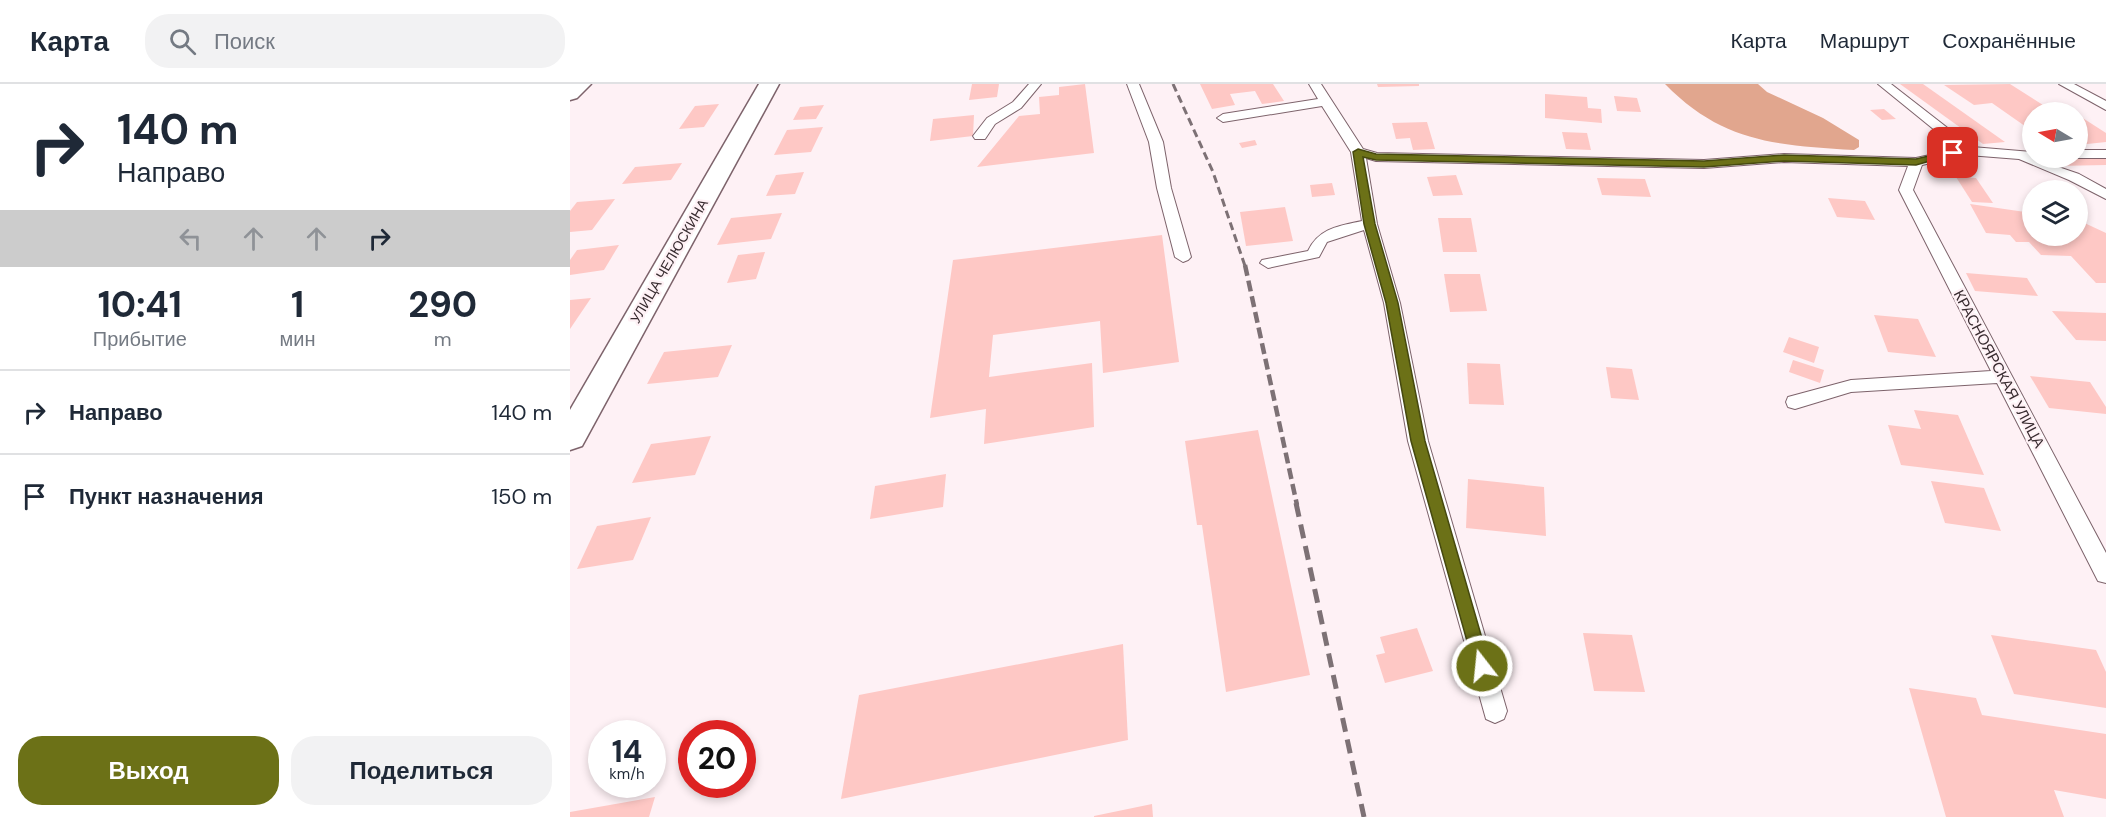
<!DOCTYPE html>
<html lang="ru">
<head>
<meta charset="utf-8">
<style>
	:root { --surface:#fff; --page:#f2f2f3; --text:#1f2937; --muted:#747a83; --line:#e0e1e3; --accent:#6c7117 }
	body { margin:0; font-family:"DM Sans",sans-serif; background:var(--page); color:var(--text); height:100vh; display:flex; flex-direction:column; font-size:22px; white-space:nowrap }
	* { box-sizing:border-box; margin:0 }
	p { font-size:20px; color:var(--muted) }
	.icon { flex:none; width:33px; height:33px; fill:none; stroke:currentColor; stroke-width:2; stroke-linecap:round; stroke-linejoin:round }
	.map { position:relative; flex:1; overflow:hidden }
	.drawer { display:flex; flex-direction:column; background:var(--surface); width:570px }
	.drawer>* { flex:none }
	.banner { background:#fff; color:var(--text); overflow:hidden }
	.needle { width:39px; rotate:280deg }
	.controls { position:absolute; left:1452px; top:18px; display:grid; gap:12px }
	.controls a { display:grid; place-items:center; width:66px; height:66px; border-radius:50%; background:var(--surface); box-shadow:0 3px 9px #0003; font-size:30px }
	.speed { position:absolute; left:18px; top:636px; display:flex; gap:12px; font-size:30px; font-weight:700; text-align:center }
	.speed>* { display:grid; place-content:center; width:78px; height:78px; border-radius:50%; background:var(--surface); box-shadow:0 3px 9px #0003; line-height:1 }
	.speed small { font-size:15px; font-weight:400 }
	.speed .limit { border:9px solid #d22; background:#fff; color:#111 }
	.pin { position:absolute; display:grid; place-items:center; width:51px; height:51px; color:#fff; margin:-26px; border-radius:12px; box-shadow:0 3px 9px #0006 }
	.me { position:absolute; width:66px; margin:-33px; rotate:344deg; stroke-linejoin:round; filter:drop-shadow(0 0 4px #0008) }
	.turn { display:flex; align-items:center; gap:21px; height:126px; padding:0 18px; font-size:27px }
	.turn .icon { width:78px; height:78px; stroke-width:2.5 }
	.turn b { display:block; font-size:42px; line-height:51px }
	.lanes { display:flex; align-items:center; height:57px; padding:0 18px; background:#0003; justify-content:center; gap:30px; direction:ltr }
	.lanes .off { opacity:.35 }
	.eta { display:flex; justify-content:space-evenly; align-items:center; height:102px; text-align:center }
	.eta b { font-size:36px; font-weight:700; line-height:42px }
	.button { display:flex; gap:12px; margin-top:auto; padding:12px 18px }
	.button a { flex:1; height:69px; border-radius:24px; background:var(--accent); color:#fff; font-size:24px; font-weight:700; line-height:69px; text-align:center }
	.button a+a { background:var(--page); color:var(--text) }
	ul { padding:0; list-style:none }
	li { display:flex; align-items:center; gap:18px; height:84px; padding:0 18px; border-top:2px solid var(--line) }
	li div { flex:1 }
	li b { display:block; font-size:22px }
	li em { font-style:normal }
	header { display:flex; align-items:center; gap:36px; box-sizing:border-box; height:84px; padding:0 30px; background:var(--surface); border-bottom:2px solid var(--line) }
	header strong { font-size:28px }
	nav { display:flex; gap:33px; margin-inline-start:auto; font-size:21px }
	.search { width:420px; height:54px; background:var(--page); display:flex; align-items:center; gap:15px; box-sizing:border-box; padding:0 21px; border-radius:24px; color:var(--muted); font-size:22px }
	main { display:flex; flex:1; min-height:0 }
	.map>svg:first-child { display:block }
</style>
</head>
<body>
<header>
<strong>Карта</strong>
<div class="search"><svg class="icon" aria-label="search" viewBox="0 0 24 24"><circle cx="10" cy="10" r="6"/><path d="M15 15l6 6"/></svg>Поиск</div>
<nav><a>Карта</a><a>Маршрут</a><a>Сохранённые</a></nav>
</header>
<main>
<section class="drawer">
<div class="banner">
<div class="turn"><svg class="icon" aria-label="right" viewBox="0 0 24 24"><path d="M7 20v-9h11M14 6l5 5-5 5"/></svg><div><b>140 m</b>Направо</div></div>
<div class="lanes"><svg class="icon off" aria-label="left" viewBox="0 0 24 24"><path d="M17 20v-9H6M10 6l-5 5 5 5"/></svg><svg class="icon off" aria-label="ahead" viewBox="0 0 24 24"><path d="M12 20V5M6 11l6-6 6 6"/></svg><svg class="icon off" aria-label="ahead" viewBox="0 0 24 24"><path d="M12 20V5M6 11l6-6 6 6"/></svg><svg class="icon" aria-label="right" viewBox="0 0 24 24"><path d="M7 20v-9h11M14 6l5 5-5 5"/></svg></div>
</div>
<div class="eta">
<div><b>10:41</b><p>Прибытие</p></div>
<div><b>1</b><p>мин</p></div>
<div><b>290</b><p>m</p></div>
</div>
<ul>
<li><svg class="icon" aria-label="right" viewBox="0 0 24 24"><path d="M7 20v-9h11M14 6l5 5-5 5"/></svg><div><b>Направо</b></div><em>140 m</em></li>
<li><svg class="icon" aria-label="arrive" viewBox="0 0 24 24"><path d="M6 21V4h12l-3 4 3 4H6"/></svg><div><b>Пункт назначения</b></div><em>150 m</em></li>
</ul>
<div class="button"><a>Выход</a><a>Поделиться</a></div>
</section>
<div class="map">
<svg width="1536" height="733" viewBox="0 0 1536 733">
	<rect width="100%" height="100%" fill="#fef1f5"/>
	<path fill="#e1a68e" d="M1095,0h93l9,8 56,26 36,22v7l-5,3c-78,-5 -131,-7 -189,-66z"/>
	<g fill="#fec8c5">
		<path d="M402,0h27l-2,13 -28,3z"/>
		<path d="M515,0l9,69 -117,14 42,-51 21,-2 -1,-17 20,-2v-8z"/>
		<path d="M630,0h73l11,17 -22,3 -7,-13 -25,3 5,11 -23,4z"/>
		<path d="M807,0h42v2l-41,1z"/>
		<path d="M1330,0h23l82,58 -22,2z"/>
		<path d="M1440,0l44,28h-22v19l-40,-28 -18,2 -30,-20z"/>
		<path d="M975,10l42,3 1,11 13,1 1,14 -57,-5z"/>
		<path d="M1044,12l23,2 4,14 -24,-1z"/>
		<path d="M149,20l-15,23 -25,2 16,-23z"/>
		<path d="M254,21l-8,14 -23,1 7,-13z"/>
		<path d="M1314,25l12,10 -14,1 -12,-10z"/>
		<path d="M404,31l-1,21 -43,5 3,-22z"/>
		<path d="M1508,31l28,18v9l-28,3z"/>
		<path d="M857,38l8,27 -22,1 -3,-12 -14,1 -4,-16z"/>
		<path d="M253,43l-12,25 -37,3 13,-25z"/>
		<path d="M992,48l25,1 4,17 -25,-1z"/>
		<path d="M685,56l2,5 -15,3 -3,-5z"/>
		<path d="M1536,73v8l-49,1 -9,-7z"/>
		<path d="M112,79l-11,17 -49,4 13,-17z"/>
		<path d="M234,88l-9,22 -29,2 10,-21z"/>
		<path d="M886,91l7,20 -30,1 -6,-19z"/>
		<path d="M1386,93l20,1 17,25 -21,-1z"/>
		<path d="M1027,94l48,1 6,18 -49,-2z"/>
		<path d="M762,99l3,12 -23,2 -2,-12z"/>
		<path d="M1258,114l37,3 10,19 -38,-3z"/>
		<path d="M45,115l-23,31 -22,2v-21l7,-9z"/>
		<path d="M1400,120l62,9v23h46v-16l28,13v50h-10l-25,-27 -30,-1 -12,-13h-13l-6,-7 -24,-2z"/>
		<path d="M715,123l8,34 -47,5 -6,-34z"/>
		<path d="M212,129l-11,26 -54,6 14,-27z"/>
		<path d="M868,134h33l6,34h-34z"/>
		<path d="M592,151l17,127 -76,11 -3,-52 -107,14 -4,42 103,-14 2,64 -110,17 2,-35 -56,9 23,-158z"/>
		<path d="M49,161l-15,25 -34,5v-15l7,-10z"/>
		<path d="M195,168l-9,27 -29,4 11,-28z"/>
		<path d="M1396,189l61,5 11,18 -63,-5z"/>
		<path d="M874,190h36l7,37 -37,1z"/>
		<path d="M21,214l-21,31v-29z"/>
		<path d="M1482,227l54,2v28l-30,-1z"/>
		<path d="M1304,231l44,4 18,38 -48,-5z"/>
		<path d="M1219,253l30,10 -5,16 -31,-11z"/>
		<path d="M162,261l-14,32 -71,7 17,-32z"/>
		<path d="M1223,276l31,10 -4,13 -31,-11z"/>
		<path d="M897,279l33,1 4,41 -35,-1z"/>
		<path d="M1036,283l26,2 7,31 -28,-2z"/>
		<path d="M1460,292l60,6 16,25v7l-57,-6z"/>
		<path d="M1344,326l44,5 26,60 -83,-10 -13,-40 33,4z"/>
		<path d="M688,346l52,245 -84,17 -24,-167h-5l-12,-84z"/>
		<path d="M141,352l-16,39 -63,8 19,-39z"/>
		<path d="M376,390l-3,33 -73,12 5,-33z"/>
		<path d="M898,395l76,8 2,49 -80,-8z"/>
		<path d="M1361,397l53,7 17,43 -56,-8z"/>
		<path d="M81,433l-18,43 -56,9 20,-43z"/>
		<path d="M847,544l16,43 -48,12 -9,-28 9,-2 -5,-16z"/>
		<path d="M1013,549l49,2 13,57 -51,-1z"/>
		<path d="M1421,551l105,15 10,22v36l-92,-14z"/>
		<path d="M553,560l5,96 -287,59 18,-104z"/>
		<path d="M1339,604l67,10 6,17 124,19v65l-52,-9 10,27h-118z"/>
		<path d="M85,713l-6,20h-79v-5z"/>
		<path d="M582,720l1,13h-59v-1z"/>
	</g>
	<g fill="none" stroke-linecap="round" stroke-linejoin="round">
		<g stroke="#7d636b" stroke-width="2">
			<g id="lane">
				<path d="M459,0h12l-20,24 -26,16 -10,15h-10l-2,-3 14,-18 26,-16z"/>
				<path d="M557,0h12l24,58 8,46 20,69 -3,3 -5,2 -8,-5 -18,-69 -8,-46z"/>
				<path d="M739,0h12l42,65 14,4 327,7 80,-6 132,4 42,-9 -80,-65h13l81,63 60,5v6l47,16 27,15v10l-37,-19 -50,-21 -51,-4 -46,10 -9,25 193,363v30l-8,-2 -101,-198 -146,9 -56,17 -7,-2 -2,-5 2,-5 63,-17 140,-9 -92,-181 9,-24 -124,-4 -80,6 -328,-7 -10,-3 11,66 23,79 28,138 79,270 -3,8 -9,4 -9,-4 -78,-278 -24,-138 -20,-73 -37,12 -8,15 -51,11 -8,-5 2,-3 46,-9c11,-23 31,-25 54,-30l-11,-69 -29,-46 -99,16 -6,-4 6,-4 95,-15z"/>
				<path d="M1489,0h15l32,17v9z"/>
				<path d="M1508,66h28v8h-30z"/>
			</g>
		</g>
		<g stroke="#7d636b" stroke-width="3">
			<g id="street">
				<path d="M0,0h21l-14,14 -7,2z"/>
				<path d="M189,0h20l-197,362 -12,4v-40z"/>
			</g>
		</g>
		<use href="#lane" fill="#fff" fill-rule="evenodd"/>
		<use href="#street" fill="#fff" fill-rule="evenodd"/>
		<path stroke="#7d7175" stroke-width="3" stroke-dasharray="8 4.5" stroke-linecap="butt" d="M603,0l40,88 32,94"/>
		<path stroke="#7d7175" stroke-width="4.5" stroke-dasharray="11 5" stroke-linecap="butt" d="M675,181l52,240"/>
		<path stroke="#7d7175" stroke-width="5" stroke-dasharray="14 8" stroke-linecap="butt" d="M726,419l68,314"/>
	</g>
	<path fill="#6c7117" stroke="#46490f" stroke-width="1.5" d="M788,65l18,5 328,7 80,-6 132,4 37,-9 5,3 -42,12 -132,-4 -80,6 -328,-7 -13,-3 12,67 23,79 27,138 65,225 -2,5 -6,2 -6,-2 -2,-5 -63,-225 -25,-138 -22,-79 -11,-72z"/>
	<g text-anchor="middle" stroke-width="4.5" stroke-linejoin="round" paint-order="stroke">
		<g font-size="14" fill="#382c30" stroke="#fef1f5">
			<text transform="translate(99 177) rotate(-60)" y="5">УЛИЦА ЧЕЛЮСКИНА</text>
		</g>
		<g font-size="15" fill="#382c30" stroke="#fef1f5">
			<text transform="translate(1429 285) rotate(62)" y="5">КРАСНОЯРСКАЯ УЛИЦА</text>
		</g>
	</g>
</svg>
<div class="controls">
<a><svg class="needle" viewBox="-14 -14 28 28"><path d="M0-13l5 13h-10z" fill="#e53935"/><path d="M0 13l5-13h-10z" fill="#747a83"/></svg></a>
<a><svg class="icon" aria-label="layers" viewBox="0 0 24 24"><path d="M12 4l9 5-9 5-9-5zM3 14l9 5 9-5"/></svg></a>
</div>
<div class="speed"><div>14<small>km/h</small></div><div class="limit">20</div></div>
<div class="pin" style="left:1383px;top:69px;background:#d93025"><svg class="icon" aria-label="arrive" viewBox="0 0 24 24"><path d="M6 21V4h12l-3 4 3 4H6"/></svg></div>
<svg class="me" style="left:912px;top:582px" viewBox="-20 -20 40 40"><circle r="17" fill="#6c7117" stroke="#fff" stroke-width="3"/><path d="M0-11L8 9 0 5-8 9z" fill="#fff"/></svg>
</div>
</main>
</body>
</html>
